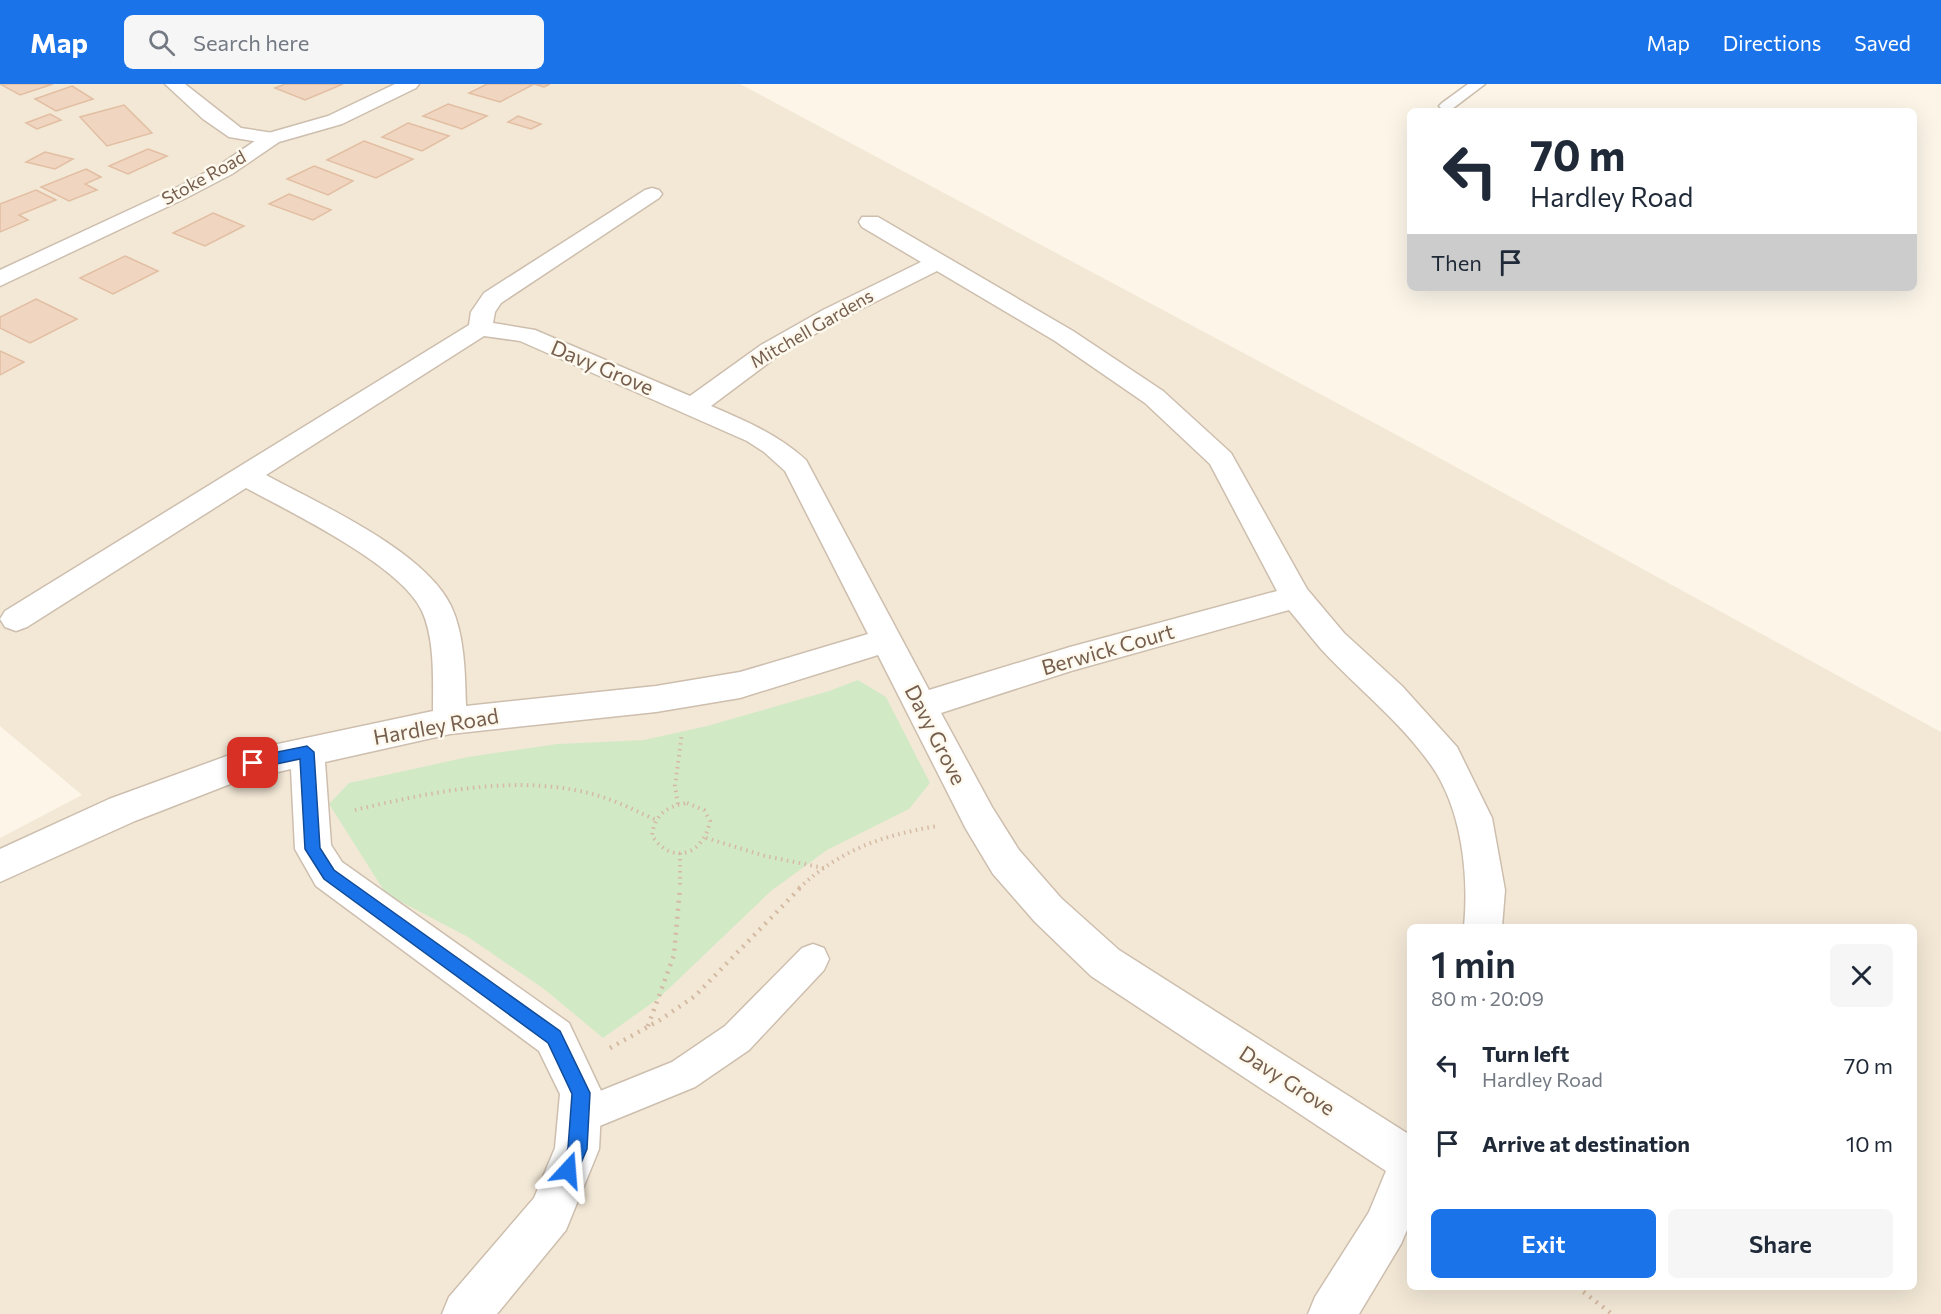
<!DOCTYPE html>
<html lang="en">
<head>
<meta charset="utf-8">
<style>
	:root { --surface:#fff; --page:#f6f6f7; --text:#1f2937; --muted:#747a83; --accent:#1a73e8 }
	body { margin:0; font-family:Commissioner,sans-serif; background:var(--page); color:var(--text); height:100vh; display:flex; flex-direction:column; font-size:22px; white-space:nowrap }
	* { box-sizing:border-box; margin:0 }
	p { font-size:20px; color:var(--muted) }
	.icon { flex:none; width:33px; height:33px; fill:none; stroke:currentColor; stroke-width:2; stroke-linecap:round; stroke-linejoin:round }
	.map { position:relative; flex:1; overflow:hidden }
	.panel { position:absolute; left:1407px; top:840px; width:510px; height:366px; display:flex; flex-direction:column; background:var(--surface); border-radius:9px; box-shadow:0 6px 24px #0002 }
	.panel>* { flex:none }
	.guide { position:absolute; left:1407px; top:24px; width:510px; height:183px; border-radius:9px; box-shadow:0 6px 24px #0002; background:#fff; color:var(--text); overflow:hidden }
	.pin { position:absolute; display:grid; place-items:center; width:51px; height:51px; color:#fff; margin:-26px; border-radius:12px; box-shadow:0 3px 9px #0006 }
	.me { position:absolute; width:66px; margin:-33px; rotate:19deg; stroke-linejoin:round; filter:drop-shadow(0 0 4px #0008) }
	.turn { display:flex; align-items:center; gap:21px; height:126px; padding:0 24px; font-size:27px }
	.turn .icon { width:78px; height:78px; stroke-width:2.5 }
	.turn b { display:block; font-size:42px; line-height:51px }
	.then { display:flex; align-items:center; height:57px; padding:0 24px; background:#0003; gap:12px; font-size:22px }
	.round { display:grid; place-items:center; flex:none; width:63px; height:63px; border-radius:9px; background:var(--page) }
	.overview { display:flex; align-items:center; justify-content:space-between; height:102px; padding:0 24px }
	h1 { font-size:36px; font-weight:600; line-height:45px }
	.action { display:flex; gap:12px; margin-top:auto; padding:12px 24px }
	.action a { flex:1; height:69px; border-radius:9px; background:var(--accent); color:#fff; font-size:24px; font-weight:600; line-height:69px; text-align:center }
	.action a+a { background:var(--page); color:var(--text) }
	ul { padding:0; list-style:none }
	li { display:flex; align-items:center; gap:18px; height:78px; padding:0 24px }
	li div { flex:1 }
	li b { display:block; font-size:22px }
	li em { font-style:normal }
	header { display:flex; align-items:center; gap:36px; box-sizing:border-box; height:84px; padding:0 30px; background:var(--accent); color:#fff }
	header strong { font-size:28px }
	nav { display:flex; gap:33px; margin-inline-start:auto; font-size:21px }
	.search { width:420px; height:54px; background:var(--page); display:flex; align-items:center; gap:15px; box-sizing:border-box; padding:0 21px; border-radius:9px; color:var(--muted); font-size:22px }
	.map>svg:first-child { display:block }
</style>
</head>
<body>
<header>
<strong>Map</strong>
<div class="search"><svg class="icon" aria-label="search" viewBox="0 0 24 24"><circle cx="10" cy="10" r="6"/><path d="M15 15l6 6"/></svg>Search here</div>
<nav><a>Map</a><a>Directions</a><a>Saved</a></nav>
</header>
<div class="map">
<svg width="1941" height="1230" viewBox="0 0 1941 1230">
	<rect width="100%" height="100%" fill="#fcf5e8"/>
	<path fill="#f3e8d6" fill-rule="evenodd" d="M0,0h740l681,364 520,284v582h-1941v-476l82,-43 -82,-69zM1410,843h504v360h-504z"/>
	<path fill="#d2e9c6" d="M858,596l28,17 44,86 -21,26 -82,41 -56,41 -112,107 -56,40 -59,-49 -76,-52 -82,-43 -57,-90 20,-21 119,-26 89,-13 87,-4 63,-14 122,-35z"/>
	<g fill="#f0d6c1" stroke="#e2bea2" stroke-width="1.5">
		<path d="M0,0h53l-33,11z"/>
		<path d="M285,0h58l-38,16 -30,-12z"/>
		<path d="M487,0h63l-6,3 -10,-3 -34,18 -31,-9z"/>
		<path d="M72,2l21,13 -37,12 -21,-12z"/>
		<path d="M448,20l39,12 -25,13 -39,-13z"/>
		<path d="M124,21l28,28 -45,13 -27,-29z"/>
		<path d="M50,30l11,6 -24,9 -11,-6z"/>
		<path d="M518,32l23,8 -10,5 -23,-7z"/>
		<path d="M408,39l41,13 -27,15 -40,-14z"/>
		<path d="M364,57l49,18 -37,19 -49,-18z"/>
		<path d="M148,65l19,7 -39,18 -19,-8z"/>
		<path d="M45,68l28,7 -18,10 -29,-7z"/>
		<path d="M314,82l39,15 -25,14 -41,-16z"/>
		<path d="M86,85l15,8 -16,7 12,6 -28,11 -28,-14z"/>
		<path d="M36,106l20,10 -37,15 9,5 -28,12v-28z"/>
		<path d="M289,110l42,16 -18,10 -44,-16z"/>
		<path d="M213,129l31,13 -39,20 -32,-13z"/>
		<path d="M125,172l33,15 -45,23 -33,-16z"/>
		<path d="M36,215l41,20 -47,24 -30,-15v-11z"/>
		<path d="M0,267l24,11 -24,13z"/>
	</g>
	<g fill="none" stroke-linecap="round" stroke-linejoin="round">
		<g stroke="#cdbeae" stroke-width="3">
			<g id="service">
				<path d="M1468,0h17l-33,25h-10l-3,-3 3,-3z"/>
				<path d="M813,860l11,4 5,11 -5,11 -75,80 -54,37 -115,47 -12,-6 -6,-12 6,-12 104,-42 53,-36 77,-78z"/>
			</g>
		</g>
		<g stroke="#cdbeae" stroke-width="3">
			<g id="minor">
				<path d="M165,0h20l56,44 38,6 3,4 -10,6 -43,-7 -26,-18z"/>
				<path d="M652,104l7,2 3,4 -3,4 -158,105 -6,9 -2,11 42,7 155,66 71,-51 62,-35 98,-48 -59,-35 -3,-5 3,-5h16l195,114 90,60 68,62 76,136 37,44 58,53 55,61 35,71 13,72 -3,37h-38c5,-52 -2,-118 -33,-162 -31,-44 -74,-77 -110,-116 -11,-13 -21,-26 -32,-39l-218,61 -130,42 51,94 27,43 42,48 58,52 291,185v88l-9,21 -42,70h-51l7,-17 54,-85 17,-41 -295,-195 -56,-54 -42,-48 -27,-45 -88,-174 -138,43 -84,14 -206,22 -125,28 6,83 11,17 227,161 33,70 -3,56 -33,81 -69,84h-55l7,-17 85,-99 21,-50 5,-54 -21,-43 -223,-165 -21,-37 -4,-80 -53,12 -103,40 -135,61v-33l109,-50 126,-46 198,-42c0,-31 2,-72 -11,-100 -21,-46 -132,-99 -176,-123l-219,139 -11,4 -11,-4 -5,-8 5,-8 464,-286 2,-13 13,-19 161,-103zM937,187l118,70 90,62 65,61 67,127 -207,56 -141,43 -123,-230c-29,-26 -60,-39 -95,-54l68,-51 60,-35zM484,252l36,5 227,100 17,11 21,19 83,163 -128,38 -84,14 -190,20c-1,-32 -1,-70 -15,-100 -27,-56 -132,-102 -185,-131z"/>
			</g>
		</g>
		<g stroke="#cdbeae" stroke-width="3">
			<path id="tertiary" d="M395,0h24l-3,4 -74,36 -63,18 -47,32 -46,24 -186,88v-16l172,-80 46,-24 47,-32 63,-18z"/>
		</g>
		<g stroke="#d5baa3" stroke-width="4" stroke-dasharray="1.5 4.5" stroke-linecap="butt">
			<path d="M687,719l17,7 6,11c-6,33 -37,45 -58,15 2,-21 15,-30 35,-33z"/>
			<path d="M678,720l-3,-18 7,-53"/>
			<path d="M355,726c76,-18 164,-37 241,-15 21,6 40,16 60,25"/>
			<path d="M706,754l59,18 59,12"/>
			<path d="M680,769v35"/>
			<path d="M799,804c43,-39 82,-52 138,-62"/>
		</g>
		<g stroke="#d5baa3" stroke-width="4.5" stroke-dasharray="2 6" stroke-linecap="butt">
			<path d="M648,942l26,-71 6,-68"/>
			<path d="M610,964l50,-28 35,-24 106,-109"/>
			<path d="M1577,1203l35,27"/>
		</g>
		<use href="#service" fill="#fff" fill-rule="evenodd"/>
		<use href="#minor" fill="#fff" fill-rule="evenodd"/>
		<use href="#tertiary" fill="#fff" fill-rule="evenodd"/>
	</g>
	<path fill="#1a73e8" stroke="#114b97" stroke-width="1.5" d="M307,662l7,6 6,96 14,22 226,161 30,62 -3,56 -12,28 -7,2 -6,-2 -3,-7 9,-22 4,-54 -24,-51 -224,-164 -19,-30 -5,-90 -47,10 -8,-6 8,-6z"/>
	<g text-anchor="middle" stroke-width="5" stroke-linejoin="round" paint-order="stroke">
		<g font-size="18" fill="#755e4d" stroke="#fef9ee">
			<text transform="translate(204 94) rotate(-29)" y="6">Stoke Road</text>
			<text transform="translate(812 245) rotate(-30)" y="6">Mitchell Gardens</text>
		</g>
		<g font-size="21" fill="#755e4d" stroke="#fef9ee">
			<text transform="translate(602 284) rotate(23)" y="7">Davy Grove</text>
			<text transform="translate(1108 566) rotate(-16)" y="7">Berwick Court</text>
			<text transform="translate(436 643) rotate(-10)" y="7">Hardley Road</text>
			<text transform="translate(935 651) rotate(63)" y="7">Davy Grove</text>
			<text transform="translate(1287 997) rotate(33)" y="7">Davy Grove</text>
		</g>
	</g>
</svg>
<div class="pin" style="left:253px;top:679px;background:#d93025"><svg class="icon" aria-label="arrive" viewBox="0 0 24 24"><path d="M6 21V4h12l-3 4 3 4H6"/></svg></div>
<svg class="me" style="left:568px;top:1086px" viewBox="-20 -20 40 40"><path d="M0-17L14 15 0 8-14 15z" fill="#1a73e8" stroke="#fff" stroke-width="4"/></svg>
<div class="guide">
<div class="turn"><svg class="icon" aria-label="left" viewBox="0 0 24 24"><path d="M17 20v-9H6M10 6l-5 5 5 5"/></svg><div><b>70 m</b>Hardley Road</div></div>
<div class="then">Then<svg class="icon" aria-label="arrive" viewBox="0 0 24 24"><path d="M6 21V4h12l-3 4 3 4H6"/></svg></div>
</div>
<section class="panel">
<div class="overview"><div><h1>1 min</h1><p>80 m · 20:09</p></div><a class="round"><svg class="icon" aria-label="close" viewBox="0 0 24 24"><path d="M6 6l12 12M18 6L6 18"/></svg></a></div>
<ul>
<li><svg class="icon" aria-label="left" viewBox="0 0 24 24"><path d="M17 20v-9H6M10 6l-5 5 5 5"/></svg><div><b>Turn left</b><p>Hardley Road</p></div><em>70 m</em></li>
<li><svg class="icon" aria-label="arrive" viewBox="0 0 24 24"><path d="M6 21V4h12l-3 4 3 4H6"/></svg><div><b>Arrive at destination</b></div><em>10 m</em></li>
</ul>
<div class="action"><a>Exit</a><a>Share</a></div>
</section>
</div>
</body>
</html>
